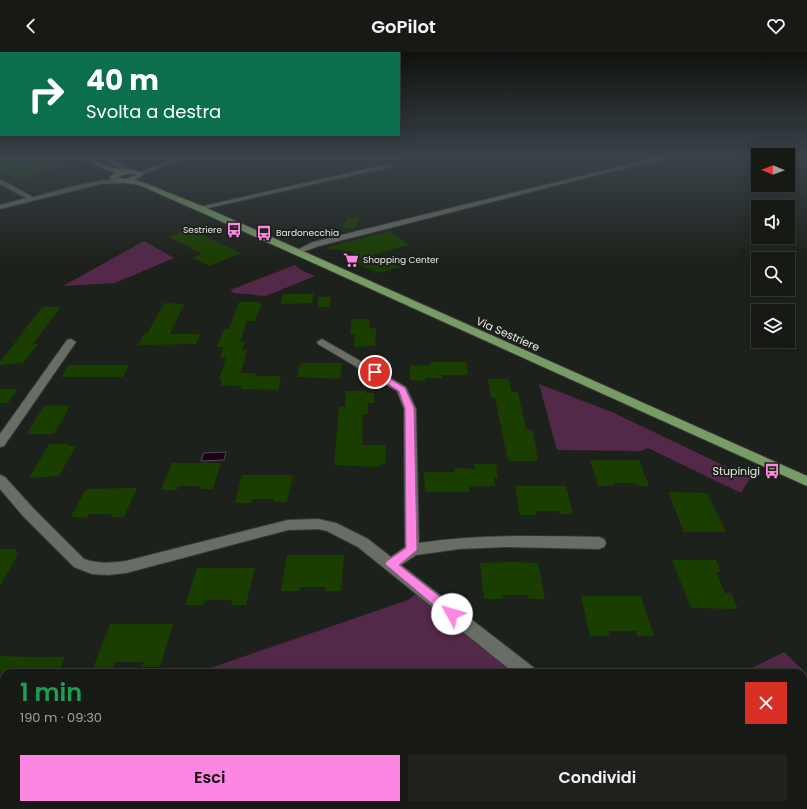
<!DOCTYPE html>
<html lang="it">
<head>
<meta charset="utf-8">
<style>
	:root { --surface:#161914; --page:#1f221d; --text:#f1f3f6; --muted:#9ea0a0; --line:#353834; --accent:#fd86e2 }
	body { margin:0; font-family:Poppins,sans-serif; background:var(--page); color:var(--text); height:100vh; display:flex; flex-direction:column; font-size:15px; white-space:nowrap }
	* { box-sizing:border-box; margin:0 }
	p { font-size:13px; color:var(--muted) }
	.icon { flex:none; width:22px; height:22px; fill:none; stroke:currentColor; stroke-width:2; stroke-linecap:round; stroke-linejoin:round }
	.map { position:relative; flex:1; overflow:hidden }
	.details { position:absolute; left:0px; top:617px; width:807px; height:140px; display:flex; flex-direction:column; background:var(--surface); border-radius:12px 12px 0 0; box-shadow:0 4px 16px #0002,0 0 0 1px var(--line) }
	.details>* { flex:none }
	.hud { position:absolute; left:0px; top:0px; width:400px; height:84px; box-shadow:0 4px 16px #0002,0 0 0 1px var(--line); background:#0b6e4f; color:#fff; overflow:hidden }
	.needle { width:26px; rotate:271deg }
	.tools { position:absolute; left:751px; top:96px; display:grid; gap:8px }
	.tools a { display:grid; place-items:center; width:44px; height:44px; border-radius:0px; background:var(--surface); box-shadow:0 4px 16px #0002,0 0 0 1px var(--line); font-size:20px }
	.pin { position:absolute; display:grid; place-items:center; width:34px; height:34px; color:#fff; margin:-17px; border:2px solid #fff; border-radius:50%; box-shadow:0 1px 4px #0007 }
	.me { position:absolute; width:44px; margin:-22px; rotate:309deg; stroke-linejoin:round; filter:drop-shadow(0 0 3px #0008) }
	.turn { display:flex; align-items:center; gap:14px; height:84px; padding:0 20px; font-size:18px }
	.turn .icon { width:52px; height:52px; stroke-width:2.5 }
	.turn b { display:block; font-size:28px; line-height:34px }
	.round { display:grid; place-items:center; flex:none; width:42px; height:42px; border-radius:0px; background:var(--page) }
	.overview { display:flex; align-items:center; justify-content:space-between; height:68px; padding:0 20px }
	h1 { font-size:24px; font-weight:600; line-height:30px; color:#1e9e55 }
	.button { display:flex; gap:8px; margin-top:auto; padding:8px 20px }
	.button a { flex:1; height:46px; border-radius:0px; background:var(--accent); color:#111; font-size:16px; font-weight:600; line-height:46px; text-align:center }
	.button a+a { background:var(--page); color:var(--text) }
	header { display:flex; justify-content:space-between; align-items:center; height:52px; padding:0 20px; background:var(--surface); font-size:18px; font-weight:600 }
	.map>svg:first-child { display:block }
</style>
</head>
<body>
<header><svg class="icon" aria-label="back" viewBox="0 0 24 24"><path d="M15 5l-7 7 7 7"/></svg>GoPilot<svg class="icon" aria-label="heart" viewBox="0 0 24 24"><path d="M12 20l-8-8c-3-5 5-10 8-4 3-6 11-1 8 4z"/></svg></header>
<div class="map">
<svg width="807" height="757" viewBox="0 0 807 757">
	<rect width="100%" height="100%" fill="#1d211b"/>
	<g fill="#532849">
		<path d="M144,189l30,17 -59,25 -52,3z"/>
		<path d="M295,213l6,5 14,6 -49,20 -32,-3 -4,-3z"/>
		<path d="M539,332l73,28 138,66 -9,15 -93,-45 -7,3 -84,-1z"/>
		<path d="M417,541l98,80h-319l212,-73z"/>
		<path d="M784,600l23,22v3l-4,1v-5h-61z"/>
		<path d="M4,688v65h493l-2,4h-495v-67z"/>
		<path d="M803,693h4v64h-74l-2,-4h72z"/>
	</g>
	<path fill="#1c0017" stroke="#594655" d="M226,400l-2,8 -23,1 3,-8z"/>
	<g fill="#1a3d00">
		<path d="M45,104l21,10 -49,13 -17,-6v-13l7,-2 8,4h6z"/>
		<path d="M348,165l13,1 -7,11 -12,-1z"/>
		<path d="M189,177l52,24 -31,13 -18,-8 10,-4 -33,-17z"/>
		<path d="M389,179l20,14 -37,10 29,12 -23,6 -26,-11 1,-10 -28,-4z"/>
		<path d="M283,242h31l-2,9 -31,1z"/>
		<path d="M318,245h13l-1,10h-13z"/>
		<path d="M239,250h21l-1,2h3l-7,17h-8l-7,21h5l-3,8h5l-6,23h15l-1,3h26l-3,14 -37,-1 1,-3 -22,-1 2,-6h-3l7,-21h-6l3,-11h-6l7,-18h5z"/>
		<path d="M164,251l20,1 -14,30h30l-4,10 -58,1 6,-11h3z"/>
		<path d="M42,255h19l-28,37h5l-15,19 -23,2v-3l20,-26z"/>
		<path d="M352,267h17l1,9h6l-1,18 -21,1 1,-13h-5z"/>
		<path d="M431,310h35l2,13h-26v3h-17v3l-15,-1v-14l21,-1z"/>
		<path d="M300,311h42l-2,16 -43,-2z"/>
		<path d="M69,313h60l-6,12h-62z"/>
		<path d="M488,327h20l4,13h6l8,36 7,3 5,30h-30l-13,-63h-4z"/>
		<path d="M0,337h18l-10,14h-8z"/>
		<path d="M346,339h20v2h8v10h-6v11h-5l-1,31h24l-1,19h-5v3l-46,-2 5,-58h6z"/>
		<path d="M45,353l25,1 -16,28h-28z"/>
		<path d="M49,392h19l-1,2h9l-17,30 -30,2z"/>
		<path d="M590,408h49l10,26h-13l-1,-3h-22l1,3h-16z"/>
		<path d="M172,411h49l-8,26h-14l1,-3h-22l-1,4h-16z"/>
		<path d="M474,412h22l2,14h-4l1,8 -26,1v5h-44l-1,-20h31v-4l20,1z"/>
		<path d="M242,423h51l-6,27h-13v-3h-22l-1,4h-16z"/>
		<path d="M515,434h51l7,28h-14v-3h-24l1,4h-16z"/>
		<path d="M137,436l-13,29h-13l1,-3h-23l-2,4 -16,-1 15,-28z"/>
		<path d="M668,440l39,1 19,39h-42z"/>
		<path d="M0,497h17l-2,4h4l-19,33z"/>
		<path d="M287,503h57l-3,36h-16l1,-4h-26l-1,4h-18z"/>
		<path d="M672,508h44l5,12h-5l9,21h6l7,16 -47,-1z"/>
		<path d="M514,510l24,1 7,36h-16l-1,-4h-26l1,4h-19l-4,-36z"/>
		<path d="M197,516h58l-9,37h-15l1,-5h-27l-1,5h-19z"/>
		<path d="M581,544h60l13,40h-17l-1,-5h-28l2,5h-20z"/>
		<path d="M110,572h63l-13,43h-18l2,-5h-29l-2,6h-20z"/>
		<path d="M0,604l28,1h37l-7,16h-58z"/>
	</g>
	<g fill="none" stroke-linecap="round" stroke-linejoin="round">
		<g stroke="#383c37" stroke-width="2">
			<g id="minor">
				<path d="M0,104h7l-7,3z"/>
				<path d="M97,104h7l32,16 -5,1z"/>
				<path d="M179,104h8l-45,19 -5,-1z"/>
				<path d="M663,104h9l-353,90 -22,8 -4,-2 20,-10z"/>
				<path d="M388,112l3,2 -1,1 -191,43 -4,-2z"/>
				<path d="M0,127l33,18c16,-4 82,-24 93,-16l-3,2 -22,1 -101,25v-4l26,-7 -26,-14z"/>
				<path d="M71,287l5,3 -72,104 -4,1v-13l67,-94z"/>
				<path d="M322,287l84,48 10,22 3,134c60,-9 120,-7 180,-6l5,2 2,4 -2,4 -5,2 -94,-2 -46,2 -43,6 -15,10 132,102 3,6h-22l-156,-126 -31,-16 -9,-2 -30,1 -162,43 -18,2 -16,-1 -18,-7 -51,-51 -23,-27v-14l5,2 28,31 51,51c14,5 27,4 42,2l162,-41 30,-1 18,4 32,16 23,18 14,-10 -1,-138 -7,-18 -79,-47 -1,-2z"/>
			</g>
		</g>
		<g stroke="#383c37" stroke-width="2">
			<g id="major">
				<path d="M78,104h7l27,12 27,3 4,4 -8,5 7,2 60,24 605,270v10l-611,-276 -57,-25 -20,-3 -10,-4 6,-6 -6,-1zM125,122h10l1,1 -10,4 -10,-1z"/>
				<path d="M807,654v18l-4,1v-18z"/>
				<path d="M566,753h22l-2,4h-22z"/>
				<path d="M612,753h21l2,4h-21z"/>
				<path d="M708,753h20l-1,4h-20z"/>
			</g>
		</g>
		<use href="#minor" fill="#686d66" fill-rule="evenodd"/>
		<use href="#major" fill="#799c66" fill-rule="evenodd"/>
	</g>
	<linearGradient id="sky" x2="0" y2="1"><stop stop-color="#10120f"/><stop offset="0.5" stop-color="#3a434a"/><stop offset="1" stop-color="#3a434a" stop-opacity="0"/></linearGradient>
	<rect width="807" height="210" fill="url(#sky)"/>
	<path fill="#fd86e2" stroke="#a45793" d="M375,318l30,18 9,20 3,142 -18,15 58,45 2,4 -2,3 -5,2 -4,-2 -63,-53 2,-3 19,-13 -1,-140 -6,-17 -27,-17 -1,-2z"/>
	<defs>
		<g id="bus-bare" transform="scale(1.2)"><path d="M-5-6H5V4H4V6H2V4H-2V6H-4V4H-5ZM-3.5-4V0h7V-4ZM-3.5 1.2v1.5H-2V1.2ZM2 1.2v1.5H3.5V1.2Z" fill="#fd86e2" stroke="#1d211b" stroke-width="2.5" paint-order="stroke"/></g>
		<g id="supermarket-bare" transform="scale(1.2)"><path d="M-6-5.5h2.5l.6 2H6L4.5 2H-2.5L-4.4-4H-6ZM-1.5 3.2a1.3 1.3 0 1 0 .1 0ZM3 3.2a1.3 1.3 0 1 0 .1 0Z" fill="#fd86e2" stroke="#1d211b" stroke-width="2.5" paint-order="stroke"/></g>
	</defs>
	<g fill-rule="evenodd">
		<use href="#bus-bare" x="234" y="178"/>
		<use href="#bus-bare" x="264" y="181"/>
		<use href="#supermarket-bare" x="351" y="208"/>
		<use href="#bus-bare" x="772" y="419"/>
	</g>
	<g text-anchor="middle" stroke-width="4" stroke-linejoin="round" paint-order="stroke">
		<g font-size="9" fill="#e7eae5" stroke="#1d211b" text-anchor="start">
			<text x="222" y="181" text-anchor="end">Sestriere</text>
			<text x="276" y="184">Bardonecchia</text>
			<text x="363" y="211">Shopping Center</text>
		</g>
		<g font-size="11" fill="#e7eae5" stroke="#1d211b">
			<text transform="translate(508 282) rotate(24)" y="4">Via Sestriere</text>
		</g>
		<g font-size="11" fill="#e7eae5" stroke="#1d211b" text-anchor="end">
			<text x="760" y="423">Stupinigi</text>
		</g>
	</g>
</svg>
<div class="tools">
<a><svg class="needle" viewBox="-14 -14 28 28"><path d="M0-13l5 13h-10z" fill="#e53935"/><path d="M0 13l5-13h-10z" fill="#9ea0a0"/></svg></a>
<a><svg class="icon" aria-label="sound" viewBox="0 0 24 24"><path d="M4 9h4l5-4v14l-5-4H4zM17 9q2 3 0 6"/></svg></a>
<a><svg class="icon" aria-label="search" viewBox="0 0 24 24"><circle cx="10" cy="10" r="6"/><path d="M15 15l6 6"/></svg></a>
<a><svg class="icon" aria-label="layers" viewBox="0 0 24 24"><path d="M12 4l9 5-9 5-9-5zM3 14l9 5 9-5"/></svg></a>
</div>
<div class="pin" style="left:375px;top:320px;background:#d93025"><svg class="icon" aria-label="arrive" viewBox="0 0 24 24"><path d="M6 21V4h12l-3 4 3 4H6"/></svg></div>
<svg class="me" style="left:452px;top:562px" viewBox="-20 -20 40 40"><circle r="19" fill="#fff"/><path d="M0-13L10 11 0 6-10 11z" fill="#fd86e2"/></svg>
<div class="hud">
<div class="turn"><svg class="icon" aria-label="right" viewBox="0 0 24 24"><path d="M7 20v-9h11M14 6l5 5-5 5"/></svg><div><b>40 m</b>Svolta a destra</div></div>
</div>
<section class="details">
<div class="overview"><div><h1>1 min</h1><p>190 m · 09:30</p></div><a class="round" style="background:#d93025;color:#fff"><svg class="icon" aria-label="close" viewBox="0 0 24 24"><path d="M6 6l12 12M18 6L6 18"/></svg></a></div>
<div class="button"><a>Esci</a><a>Condividi</a></div>
</section>
</div>
</body>
</html>
